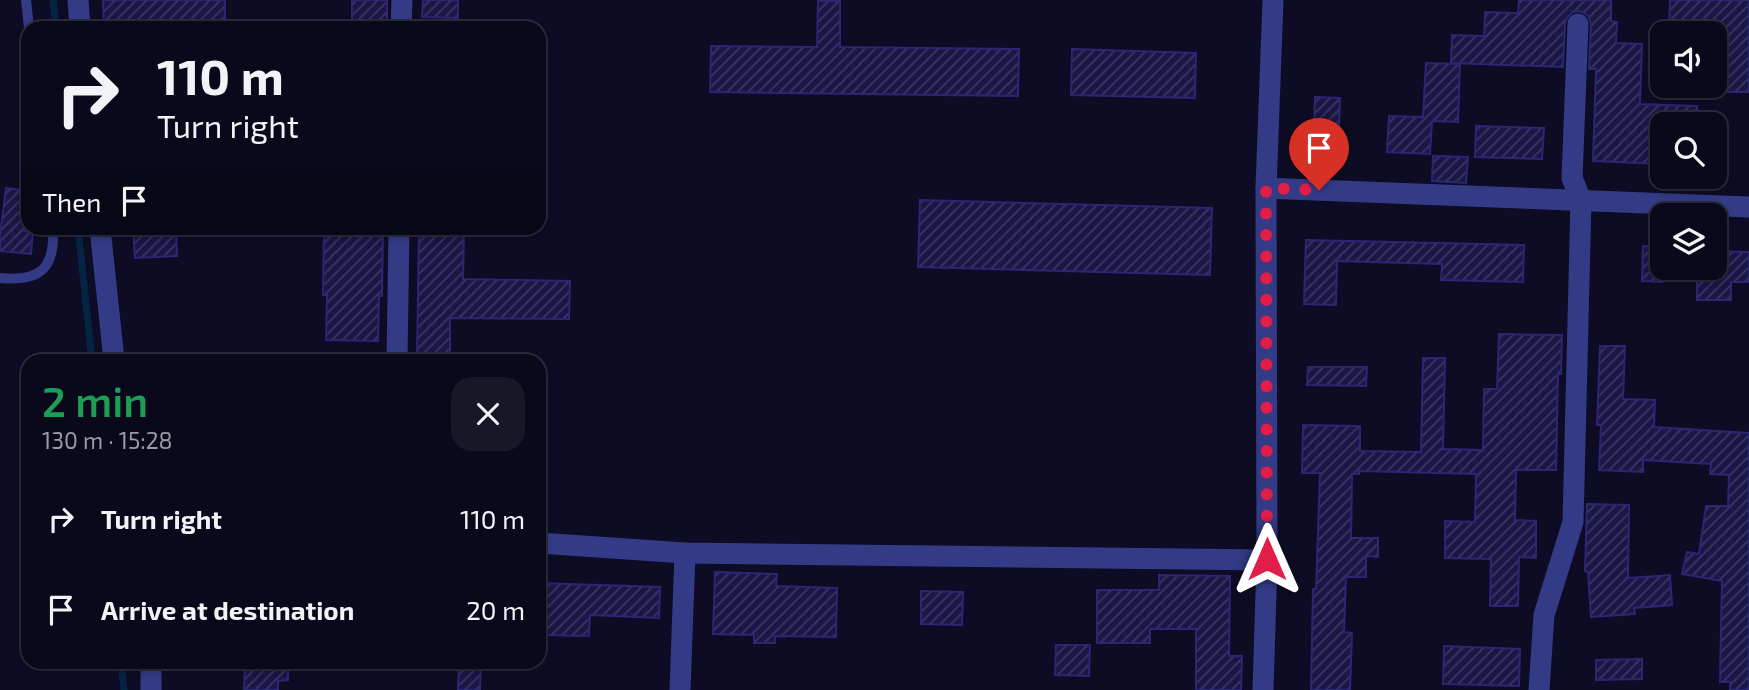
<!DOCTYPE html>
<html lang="en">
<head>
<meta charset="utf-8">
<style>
	:root { --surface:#0a091b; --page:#181728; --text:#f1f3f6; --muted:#999aa3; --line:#2a2a3a }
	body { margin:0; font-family:"Exo 2",sans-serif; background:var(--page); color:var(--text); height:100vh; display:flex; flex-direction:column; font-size:26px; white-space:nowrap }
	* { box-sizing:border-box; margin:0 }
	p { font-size:23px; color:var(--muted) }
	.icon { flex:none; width:38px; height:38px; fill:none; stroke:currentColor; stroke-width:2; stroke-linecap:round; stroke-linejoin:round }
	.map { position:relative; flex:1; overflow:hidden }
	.panel { position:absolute; left:21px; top:354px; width:525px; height:315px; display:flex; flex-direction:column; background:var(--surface); border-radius:21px; box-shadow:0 4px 10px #0003,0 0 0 2px var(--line) }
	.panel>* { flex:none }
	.top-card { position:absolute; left:21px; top:21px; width:525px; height:214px; border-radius:21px; box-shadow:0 4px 10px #0003,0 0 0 2px var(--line); background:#0a091b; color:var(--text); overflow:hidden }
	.fabs { position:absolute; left:1650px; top:21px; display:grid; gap:14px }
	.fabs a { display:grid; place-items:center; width:77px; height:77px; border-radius:14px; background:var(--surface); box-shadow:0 4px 10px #0003,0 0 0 2px var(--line); font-size:35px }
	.pin { position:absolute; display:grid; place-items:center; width:60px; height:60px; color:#fff; margin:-72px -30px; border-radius:50% 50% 50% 0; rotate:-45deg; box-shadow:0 0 7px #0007 }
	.pin .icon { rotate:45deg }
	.me { position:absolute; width:77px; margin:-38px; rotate:0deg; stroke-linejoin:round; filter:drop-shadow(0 0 5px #0008) }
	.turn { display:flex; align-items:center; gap:24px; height:147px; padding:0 21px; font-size:32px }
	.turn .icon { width:91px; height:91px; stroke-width:2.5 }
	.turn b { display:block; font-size:49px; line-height:60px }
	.then { display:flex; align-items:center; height:66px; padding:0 21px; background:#0003; gap:14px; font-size:26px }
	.round { display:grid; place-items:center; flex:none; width:74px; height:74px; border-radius:21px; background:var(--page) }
	.headline { display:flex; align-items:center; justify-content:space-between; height:119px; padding:0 21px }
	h1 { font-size:42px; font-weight:600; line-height:52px; color:#1e9e55 }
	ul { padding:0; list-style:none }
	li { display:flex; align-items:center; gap:21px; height:91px; padding:0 21px }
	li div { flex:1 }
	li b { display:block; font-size:26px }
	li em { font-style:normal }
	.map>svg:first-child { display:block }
</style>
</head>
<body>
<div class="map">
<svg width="1749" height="690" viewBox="0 0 1749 690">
	<defs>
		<pattern id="building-hatch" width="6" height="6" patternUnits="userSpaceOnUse" patternTransform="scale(1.75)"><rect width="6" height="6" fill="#1a1646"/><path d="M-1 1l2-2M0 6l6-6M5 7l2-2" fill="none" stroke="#3a3762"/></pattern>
	</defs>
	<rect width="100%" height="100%" fill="#0d0c24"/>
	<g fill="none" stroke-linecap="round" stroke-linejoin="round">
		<g stroke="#052443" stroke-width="7">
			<path d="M53,0l3,28"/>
			<path d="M78,228l14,132"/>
			<path d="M121,662l3,28"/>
		</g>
	</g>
	<g fill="url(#building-hatch)" stroke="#2b2674" stroke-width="2">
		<path d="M103,0h122v28h-121z"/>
		<rect x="352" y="0" width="35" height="28"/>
		<path d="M423,0h35v18l-36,-1z"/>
		<path d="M1519,0h92v21l6,1 -1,21 26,1 -2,60 57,2v18h-35v40l-69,-3 3,-92h-7l2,-44 -2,-8 -5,-4 -5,-2 -6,1 -6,6 -2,5 -2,44 -112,-4 1,-28 32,1 1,-24 33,1z"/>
		<path d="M1670,0h79v92h-28l1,-59h-53z"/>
		<path d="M818,1h22v46l179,2 -1,47 -308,-4 1,-46 106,1z"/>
		<path d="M1072,49l124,4 -1,45 -124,-3z"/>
		<path d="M1426,63l34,1 -2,58 -26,-1 -2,33 -43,-2 2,-36 34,1z"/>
		<path d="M1315,97l25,1 -1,32 -25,-1z"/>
		<path d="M1476,126l68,2 -2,31 -67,-2z"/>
		<path d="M1433,156l35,1 -2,26 -34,-2z"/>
		<path d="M6,188l22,3 -4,40 9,1 -2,22 -31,-3v-15z"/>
		<path d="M920,200l292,8 -2,67 -292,-8z"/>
		<path d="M133,228h43l1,28 -42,2z"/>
		<path d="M324,228h59l-1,68h-3l-1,45 -52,-1 1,-45h-4z"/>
		<path d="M419,228h45l-1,51 107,2 -1,38 -119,-1v42h-33z"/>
		<path d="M1306,240l218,5 -1,37 -82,-2 1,-16 -105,-3 -1,44 -32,-1z"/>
		<path d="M1643,246l19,1v35l-20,-1z"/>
		<path d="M1715,251l34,1v30h-18v18h-34v-32h18z"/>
		<path d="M1499,334l63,1 -1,39h-3l-2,96h-40l-1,50 21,1v37l-17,-1 -1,49h-28l1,-47 -46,-1v-37l30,1 1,-48 -117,-3v3h-7l-1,64h27v19l-12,-1v21h-20l-2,55 8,1 -2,57h-39l2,-101h3l4,-116h-18l1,-48 57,1v25l61,1 2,-94h22l-2,91 40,1 1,-61h13z"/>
		<path d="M1600,346h25l-2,53 32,1 -1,27 95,6v257h-19v-8h-10l2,-101 -40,-7 5,-22 12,2 7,-48h22l1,-31 -19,-1 1,-10 -68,-4v12l-44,-2 2,-45h-4z"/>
		<path d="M1308,367h59l-1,19 -59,-1z"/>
		<path d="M1587,504l42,1 -1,73 42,-3 2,30 -38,3 1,6 -44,3 -3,-45 -3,-1z"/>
		<path d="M715,572l62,2 -1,12 61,2 -1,49 -61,-1v7h-21v-8l-41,-1z"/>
		<path d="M1159,575l71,1 -1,80h13l-1,34h-45v-61h-46v14h-53v-53h62z"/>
		<path d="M539,583l121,4 -1,31 -69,-3 -1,21 -50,-1z"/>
		<path d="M921,591l42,1 -1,33 -41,-1z"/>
		<path d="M1056,645h34l-1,31 -34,-1z"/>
		<path d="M1444,646l76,3 -1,37 -76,-2z"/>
		<path d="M1642,659v20l-46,1v-20z"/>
		<path d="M245,662h43v18l-10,1v9h-34z"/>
		<path d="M459,662h22l-1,28h-22z"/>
	</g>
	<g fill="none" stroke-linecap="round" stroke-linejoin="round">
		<g stroke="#333b87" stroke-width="10">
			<path d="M26,0l3,28"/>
			<path d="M0,278c41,4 55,-10 53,-50"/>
		</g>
		<g stroke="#333b87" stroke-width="21">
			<path d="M78,0l2,28"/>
			<path d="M401,28l1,-28"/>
			<path d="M1266,188l483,19"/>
			<path d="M100,228l14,132"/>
			<path d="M397,360l2,-132"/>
			<path d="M539,543l146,10 582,7"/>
			<path d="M151,690v-28"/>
			<path d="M680,690l5,-137"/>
			<path d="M1263,690l4,-130 -1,-372 7,-188"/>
			<path d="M1539,690l5,-75 29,-93 8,-322 -9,-22 6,-154"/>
		</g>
	</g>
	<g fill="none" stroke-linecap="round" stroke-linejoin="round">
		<path stroke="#e11d48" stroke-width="12" stroke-dasharray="0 21.6" d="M1267,559l-1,-371 53,2"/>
	</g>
</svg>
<div class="fabs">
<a><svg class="icon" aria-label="sound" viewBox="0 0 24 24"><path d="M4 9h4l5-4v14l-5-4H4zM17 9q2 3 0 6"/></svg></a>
<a><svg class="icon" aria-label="search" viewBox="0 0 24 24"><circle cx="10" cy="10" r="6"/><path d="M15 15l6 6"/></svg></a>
<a><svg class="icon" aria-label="layers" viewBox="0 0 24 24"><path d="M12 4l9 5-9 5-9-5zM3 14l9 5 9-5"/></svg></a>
</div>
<div class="pin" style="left:1319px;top:190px;background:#d93025"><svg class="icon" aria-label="arrive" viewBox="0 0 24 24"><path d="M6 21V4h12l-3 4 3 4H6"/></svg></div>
<svg class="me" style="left:1267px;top:559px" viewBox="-20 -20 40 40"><path d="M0-17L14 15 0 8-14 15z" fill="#e11d48" stroke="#fff" stroke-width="4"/></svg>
<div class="top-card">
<div class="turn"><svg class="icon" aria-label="right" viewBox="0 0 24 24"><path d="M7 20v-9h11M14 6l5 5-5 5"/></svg><div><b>110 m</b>Turn right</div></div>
<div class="then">Then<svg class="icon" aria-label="arrive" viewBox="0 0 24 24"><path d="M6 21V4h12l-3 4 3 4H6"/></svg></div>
</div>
<section class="panel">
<div class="headline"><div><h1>2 min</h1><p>130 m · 15:28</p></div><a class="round"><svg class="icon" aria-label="close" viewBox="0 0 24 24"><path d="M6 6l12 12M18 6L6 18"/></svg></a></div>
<ul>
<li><svg class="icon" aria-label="right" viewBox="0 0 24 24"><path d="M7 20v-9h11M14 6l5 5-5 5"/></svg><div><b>Turn right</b></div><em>110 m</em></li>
<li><svg class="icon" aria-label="arrive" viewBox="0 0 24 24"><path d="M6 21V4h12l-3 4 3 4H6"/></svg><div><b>Arrive at destination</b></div><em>20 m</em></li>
</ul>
</section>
</div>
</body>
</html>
